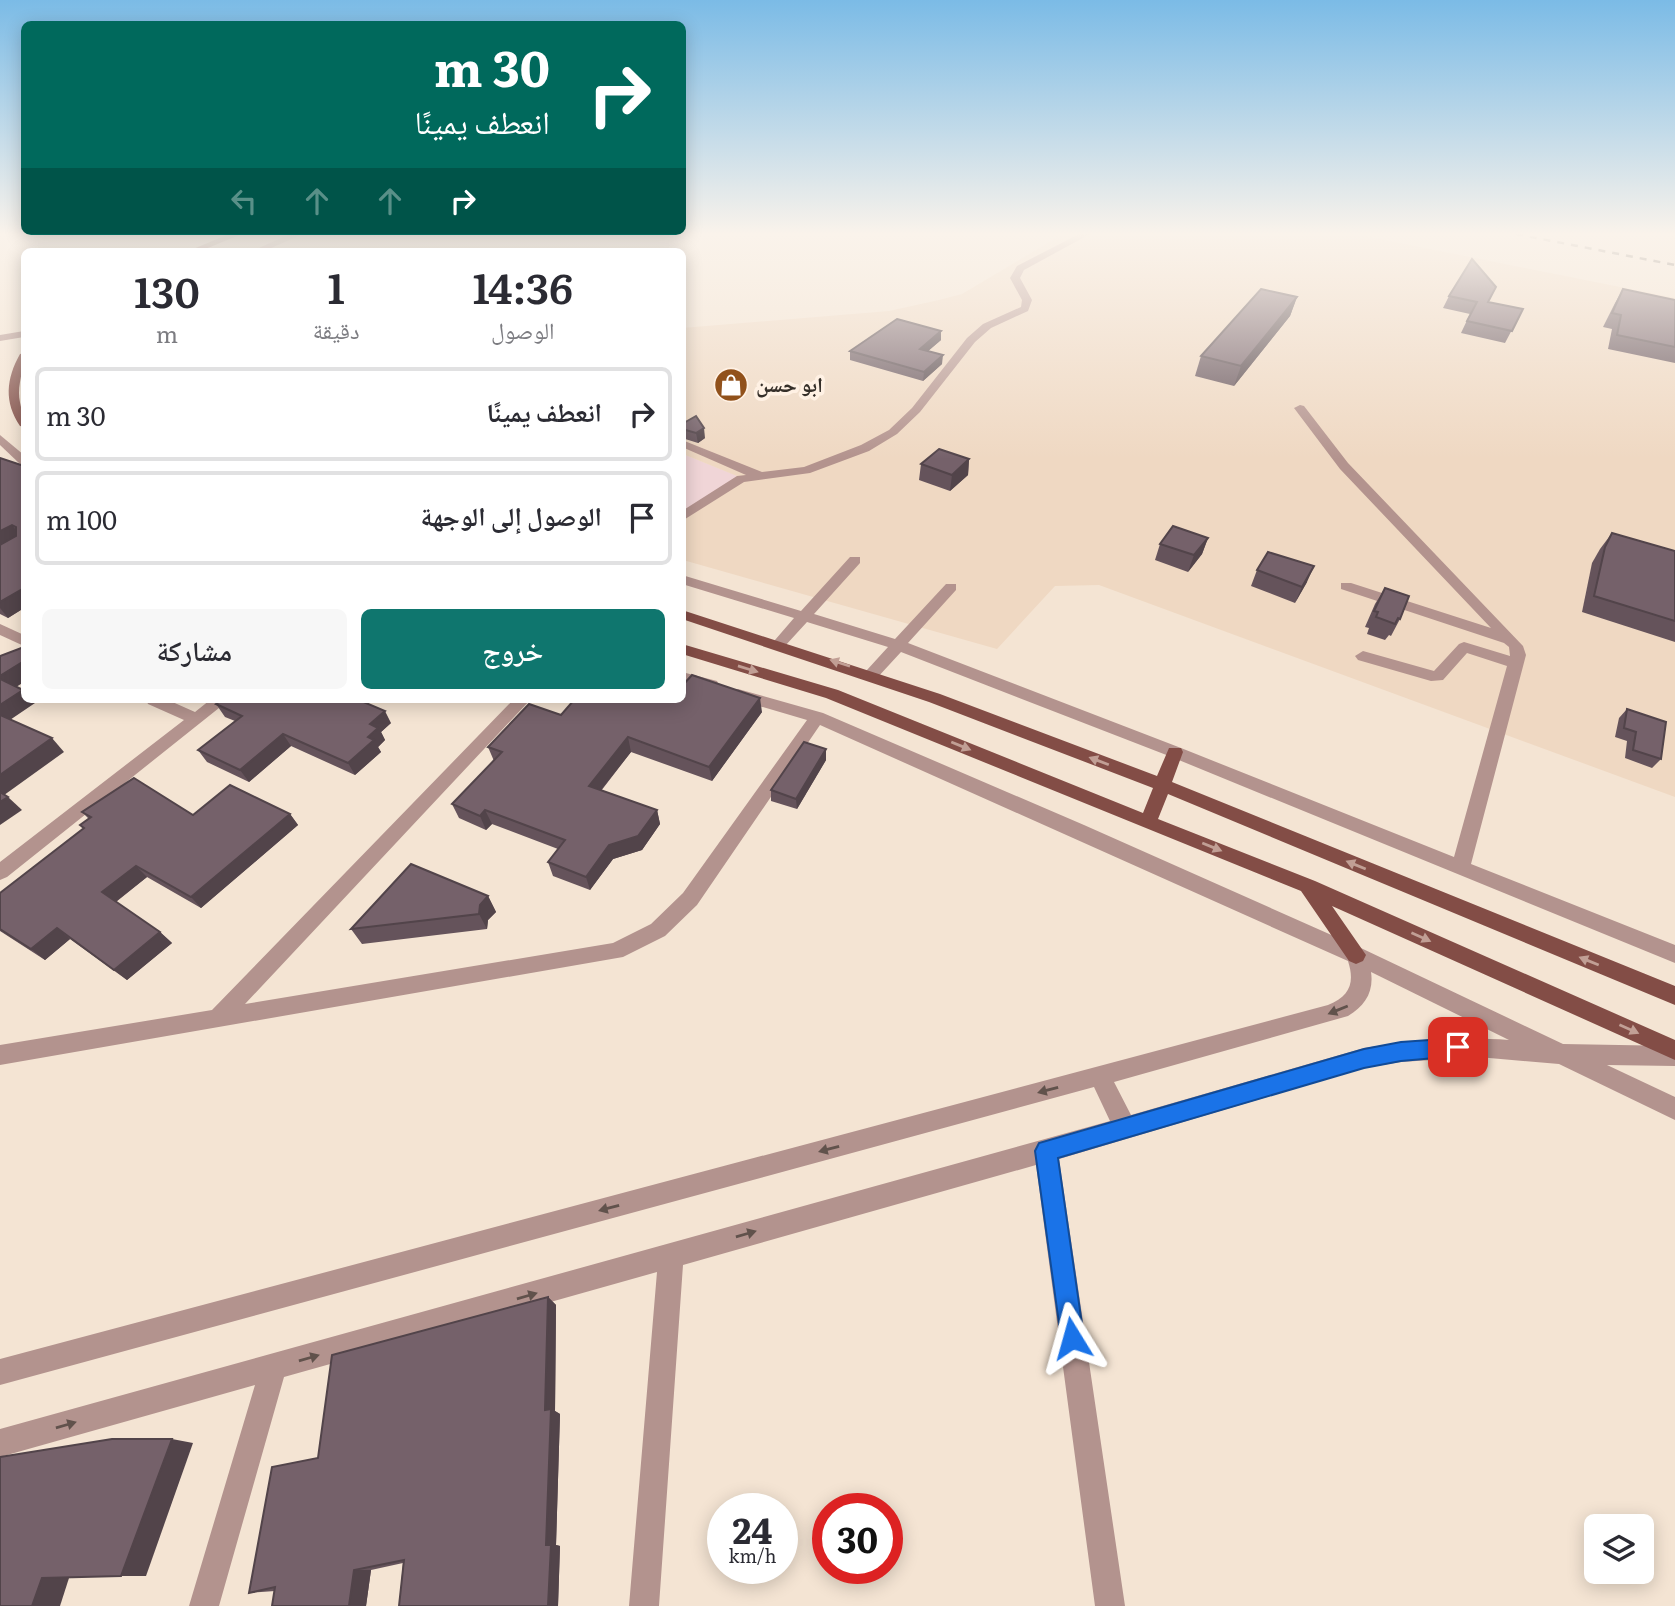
<!DOCTYPE html>
<html lang="ar">
<head>
<meta charset="utf-8">
<style>
	:root { --surface:#fff; --page:#f7f7f7; --text:#2b2b33; --muted:#7c7c81; --line:#e1e1e2; --accent:#0f766e }
	body { margin:0; font-family:Literata,"Noto Naskh Arabic",serif; background:var(--page); color:var(--text); direction:rtl; height:100vh; display:flex; flex-direction:column; font-size:26px; white-space:nowrap }
	* { box-sizing:border-box; margin:0 }
	p { font-size:23px; color:var(--muted) }
	.icon { flex:none; width:38px; height:38px; fill:none; stroke:currentColor; stroke-width:2; stroke-linecap:round; stroke-linejoin:round }
	.map { position:relative; flex:1; overflow:hidden; direction:ltr }
	.drawer { position:absolute; left:21px; top:248px; width:665px; height:455px; display:flex; flex-direction:column; background:var(--surface); border-radius:10px; box-shadow:0 4px 18px #0003; direction:rtl }
	.drawer>* { flex:none }
	.guide { position:absolute; left:21px; top:21px; width:665px; height:214px; border-radius:10px; box-shadow:0 4px 18px #0003; direction:rtl; background:#00695c; color:#fff; overflow:hidden }
	.controls { position:absolute; left:1584px; top:1514px; display:grid; gap:14px }
	.controls a { display:grid; place-items:center; width:70px; height:70px; border-radius:10px; background:var(--surface); box-shadow:0 4px 18px #0003; font-size:35px }
	.speed { position:absolute; left:707px; top:1493px; display:flex; gap:14px; font-size:35px; font-weight:700; text-align:center }
	.speed>* { display:grid; place-content:center; width:91px; height:91px; border-radius:50%; background:var(--surface); box-shadow:0 4px 18px #0003; line-height:1 }
	.speed small { font-size:18px; font-weight:400 }
	.speed .limit { border:10px solid #d22; background:#fff; color:#111 }
	.pin { position:absolute; display:grid; place-items:center; width:60px; height:60px; color:#fff; margin:-30px; border-radius:14px; box-shadow:0 4px 10px #0006 }
	.me { position:absolute; width:77px; margin:-38px; rotate:352deg; stroke-linejoin:round; filter:drop-shadow(0 0 5px #0008) }
	.turn { display:flex; align-items:center; gap:24px; height:147px; padding:0 21px; font-size:32px }
	.turn .icon { width:91px; height:91px; stroke-width:2.5 }
	.turn b { display:block; font-size:49px; line-height:60px }
	.lanes { display:flex; align-items:center; height:66px; padding:0 21px; background:#0003; justify-content:center; gap:35px; direction:ltr }
	.lanes .off { opacity:.35 }
	.eta { display:flex; justify-content:space-evenly; align-items:center; height:119px; text-align:center }
	.eta b { font-size:42px; font-weight:600; line-height:49px }
	.button { display:flex; gap:14px; margin-top:auto; padding:14px 21px }
	.button a { flex:1; height:80px; border-radius:10px; background:var(--accent); color:#fff; font-size:28px; font-weight:600; line-height:80px; text-align:center }
	.button a+a { background:var(--page); color:var(--text) }
	ul { padding:0; list-style:none }
	li { display:flex; align-items:center; gap:21px; height:94px; margin:0 14px 10px; padding:0 7px; border:4px solid var(--line); border-radius:10px }
	li div { flex:1 }
	li b { display:block; font-size:26px }
	li em { font-style:normal }
	.map>svg:first-child { display:block }
</style>
</head>
<body>
<div class="map">
<svg width="1675" height="1606" viewBox="0 0 1675 1606">
	<rect width="100%" height="100%" fill="#f4e4d3"/>
	<path fill="#f0d5d7" d="M683,454l55,22 -55,37z"/>
	<path fill="#efd8c2" d="M1063,234h292l320,64v499l-576,-212 -44,1 -58,63 -314,-89v-47l54,-37 -54,-22 -1,-126 207,-17 50,-11 23,-6z"/>
	<g fill="none" stroke-linecap="round" stroke-linejoin="round">
		<g fill="#b3938e" fill-rule="evenodd">
			<path d="M290,234h13l-41,18h-12z"/>
			<path d="M1079,234h11l-66,36 -4,8 12,22 -4,11 -37,17 -16,14 -55,70 -23,22 -28,17 -59,22 -66,9 -62,39v-10l55,-35 9,-1 -64,-28v-7l80,32 42,-5 57,-22 28,-15 23,-22 55,-70 16,-14 38,-17 1,-7 -12,-22 7,-12z"/>
			<path d="M24,331v6l-24,4v-6z"/>
			<path d="M1300,405l4,1 44,57 175,183 3,9 -55,209 204,81v18l-506,-207 -268,-104 -24,26h-10l-3,-4 3,-4 21,-23 -81,-25 -22,24h-10l-2,-3 2,-3 19,-22 -112,-34v-9l119,36 49,-54h10v6l-46,51 81,25 51,-55h10v6l-48,53 273,105 273,109 53,-191 -40,-13 -24,27 -12,1 -73,-21 -3,-4 8,-5 71,20 25,-27 5,-2 46,14 -1,-9 -5,-4 -163,-54v-6h10l140,45 -151,-159 -46,-61z"/>
			<path d="M0,435l24,20v9h-4l-20,-19z"/>
			<path d="M0,624l24,11v11l-24,-11z"/>
			<path d="M682,672l35,9 2,4 -8,5 -29,-8z"/>
			<path d="M738,689l85,24 261,112 279,124 200,95 112,2v20l-68,-1 68,32v23l-116,-56 -81,-7 -77,5 -37,6 -305,91 66,447h-30l-59,-441 -353,100 -24,341h-30l28,-334 -373,105 -65,229h-30l66,-221 -255,72v-28l1110,-308 -16,-34 -1094,298v-26l1328,-354c22,-9 27,-22 20,-44l-528,-236 -123,180 -32,31 -42,21 -623,108v-20l212,-35 301,-310h17l-285,304 368,-61 38,-19 32,-31 124,-173 -75,-22 -2,-4 2,-4zM1371,972l138,68c-48,-4 -97,0 -145,8l-233,67 -17,-33 234,-66c17,-10 26,-24 23,-44z"/>
			<path d="M146,700h22l27,12 15,-12h19l-222,177 -7,3v-18l184,-142 -36,-16z"/>
		</g>
		<g fill="#834d46" fill-rule="evenodd">
			<path d="M229,234h13l-44,18h-12z"/>
			<path d="M24,353c1,13 -5,26 -5,40 0,12 6,23 5,34l-4,-1c-16,-24 -14,-47 0,-72z"/>
			<path d="M682,610l258,84 217,82 12,-28h12l2,4 -11,30 503,204v19l-507,-211 -10,25 157,62 360,159v20l-343,-154 34,49 -3,6 -7,3 -7,-3 -48,-70 -475,-193 -144,-44v-10l156,46 305,123 10,-25 -224,-86 -247,-83z"/>
		</g>
		<path stroke="#574f47" stroke-width="2.5" stroke-dasharray="7 7" stroke-linecap="butt" d="M1516,234l159,31"/>
	</g>
	<g fill="#65535b">
		<path d="M1623,289l52,11v63l-67,-14 4,-20 -9,-2 12,-24z"/>
		<path d="M1449,296l39,6 35,7 -18,34 -44,-10 9,-19 -27,-6z"/>
		<path d="M1297,297l-7,19 -56,70 -39,-10 6,-20z"/>
		<path d="M941,331v9l-13,11 14,13 -19,17 -73,-21v-9z"/>
		<path d="M682,424l23,14 -7,5 -16,-5z"/>
		<path d="M0,458l24,8v142l-16,10 -8,-4z"/>
		<path d="M969,459l-1,16 -18,16 -31,-11 2,-16z"/>
		<path d="M1612,533l63,18v91l-93,-30 10,-49 8,-14z"/>
		<path d="M1208,538l-6,16 -14,18 -33,-12 5,-16z"/>
		<path d="M1257,570l50,12 -12,21 -44,-17z"/>
		<path d="M1385,588l15,31 -9,17 -2,-1 -4,5 -18,-6 2,-6 -4,-1 10,-23z"/>
		<path d="M216,704l175,19 -10,9 4,8 -7,7 3,5 -26,23 -64,-29 -42,36 -42,-20 -9,-12 37,-29 -10,-4z"/>
		<path d="M1627,709l34,50 -9,9 -27,-10 2,-17 -12,-4 4,-19z"/>
		<path d="M762,712l-50,69 -81,-29 -30,39 56,19 3,14 -18,26 -29,9 -23,31 -37,-14 -5,-14 10,-13 -66,-25 -6,6 -27,-12 -7,-14 42,-43 -6,-14 73,-32z"/>
		<path d="M826,749v11l-29,49 -26,-8v-11z"/>
		<path d="M82,812l111,3 97,-1 8,11 -97,83 -54,-31 -31,25 44,30 12,11 -45,37 -57,-41 -25,21 -45,-29v-38l83,-64 -3,-4 9,-6z"/>
		<path d="M488,896l8,16 -8,8 -1,9 -125,15 -11,-15z"/>
		<path d="M548,1297l8,8 -1,106 5,3 -4,131 4,1 -2,60h-159l4,-43 -32,7 -5,36h-94l3,-15 -26,2 69,-135z"/>
	</g>
	<g fill="#52444a">
		<path d="M1297,297l-7,19 -56,70 7,-20z"/>
		<path d="M941,331v9l-21,18v-9z"/>
		<path d="M943,355l-1,9 -19,17 1,-9z"/>
		<path d="M704,428l1,10 -7,5 -2,-10z"/>
		<path d="M685,442l1,10 -4,2v-11z"/>
		<path d="M969,459l-1,16 -18,16 2,-16z"/>
		<path d="M12,525l11,14 -23,11v-19z"/>
		<path d="M1208,538l-6,16 -14,18 6,-17z"/>
		<path d="M1314,566l-7,16 -12,21 7,-16z"/>
		<path d="M24,588v20l-16,10 -8,-10v-6z"/>
		<path d="M24,661v21l-14,9 -10,-11v-4z"/>
		<path d="M23,690l1,1v9h9l2,3 -31,21 -4,-3v-16z"/>
		<path d="M760,698l2,14 -50,69 -3,-14z"/>
		<path d="M385,711l6,12 -10,9 4,8 -7,7 3,5 -26,23 -7,-12 20,-26 2,-13z"/>
		<path d="M283,734l8,12 -42,36 -9,-12z"/>
		<path d="M628,737l3,15 -38,48 -4,-14z"/>
		<path d="M52,738l12,14 -64,46v-23z"/>
		<path d="M826,749v11l-29,49 -1,-10z"/>
		<path d="M8,797l14,13 -22,15v-23z"/>
		<path d="M485,810l7,14 -6,6 -6,-14z"/>
		<path d="M657,810l3,14 -18,26 -29,9 -23,31 -4,-13 23,-32z"/>
		<path d="M290,814l8,11 -97,83 -10,-11z"/>
		<path d="M136,866l11,11 -33,26 -12,-11z"/>
		<path d="M488,896l8,16 -8,8 -1,9 -8,-15 1,-9z"/>
		<path d="M57,928l13,11 -25,21 -14,-11z"/>
		<path d="M160,932l12,11 -45,37 -13,-10z"/>
		<path d="M548,1297l8,8 -1,106 5,3 -4,131 4,1 -2,60h-10l-3,-196z"/>
		<path d="M172,1439l21,4 -47,133h-25z"/>
		<path d="M354,1570h17l-5,36h-17z"/>
		<path d="M42,1578h27l-9,28h-28z"/>
	</g>
	<g fill="#75616a" stroke="#52444a" stroke-width="2">
		<path d="M1472,259l24,28 -8,15 35,7 -11,22 -45,-10 10,-19 -28,-6z"/>
		<path d="M1261,289l36,8 -56,69 -40,-10z"/>
		<path d="M1623,289l52,11v47l-58,-12 4,-20 -9,-2z"/>
		<path d="M897,319l44,12 -21,18 23,6 -19,17 -74,-21z"/>
		<path d="M696,416l8,12 -8,5 -14,-4v-5z"/>
		<path d="M939,449l30,10 -17,16 -31,-11z"/>
		<path d="M0,458l24,8v122l-24,14v-57l16,-9v-9l-4,-2 -12,6z"/>
		<path d="M1173,526l35,12 -14,17 -34,-11z"/>
		<path d="M1612,533l63,18v70l-81,-25 11,-49z"/>
		<path d="M1268,552l46,14 -12,21 -45,-17z"/>
		<path d="M1385,588l24,8 -9,23 -2,-1 -3,6 -19,-7 2,-5 -4,-1z"/>
		<path d="M24,647v14l-24,15v-20z"/>
		<path d="M692,675l68,23 -51,69 -81,-30 -39,49 68,24 -19,26 -29,9 -23,32 -38,-15 17,-22 -80,-30 -5,6 -28,-12 50,-52 -14,-5 41,-43 32,11 13,-15h108v-14z"/>
		<path d="M0,679l23,11 -23,15z"/>
		<path d="M222,700h137l26,11 -15,13 8,4 -10,9 6,3 -26,23 -65,-29 -43,36 -42,-20 44,-34 -26,-12z"/>
		<path d="M1627,709l39,13 -5,37 -28,-9 3,-18 -12,-4z"/>
		<path d="M0,715l52,23 -52,37z"/>
		<path d="M804,742l22,7 -30,50 -25,-9z"/>
		<path d="M134,778l59,37 37,-30 60,29 -99,83 -55,-31 -34,26 58,40 -46,38 -57,-42 -26,21 -31,-20v-36l84,-65 -4,-3 11,-8 -9,-5z"/>
		<path d="M0,792l8,5 -8,5z"/>
		<path d="M411,864l77,32 -8,9 -1,9 -128,15z"/>
		<path d="M548,1297l-3,113 6,-1 -5,136h5l-3,61h-149l5,-46 -50,10 -5,36h-77l3,-19 -26,6 23,-126 46,-9 14,-103z"/>
		<path d="M112,1439h60l-51,137 -79,2 -10,28h-32v-149z"/>
	</g>
	<defs><path id="oneway-solid" d="M-6-.8H1V-3.2L6.5 0L1 3.2V.8H-6Z" transform="scale(1.75)"/></defs>
	<g fill="#c19f95">
		<use href="#oneway-solid" transform="translate(840 663) rotate(-162)"/>
		<use href="#oneway-solid" transform="translate(748 669) rotate(17)"/>
		<use href="#oneway-solid" transform="translate(961 746) rotate(22)"/>
		<use href="#oneway-solid" transform="translate(1099 761) rotate(-159)"/>
		<use href="#oneway-solid" transform="translate(1212 847) rotate(22)"/>
		<use href="#oneway-solid" transform="translate(1356 865) rotate(-158)"/>
		<use href="#oneway-solid" transform="translate(1421 937) rotate(24)"/>
		<use href="#oneway-solid" transform="translate(1589 961) rotate(-158)"/>
		<use href="#oneway-solid" transform="translate(1629 1029) rotate(24)"/>
	</g>
	<g fill="#61524c">
		<use href="#oneway-solid" transform="translate(1338 1010) rotate(158)"/>
		<use href="#oneway-solid" transform="translate(1048 1090) rotate(165)"/>
		<use href="#oneway-solid" transform="translate(829 1149) rotate(165)"/>
		<use href="#oneway-solid" transform="translate(609 1208) rotate(165)"/>
		<use href="#oneway-solid" transform="translate(746 1234) rotate(-16)"/>
		<use href="#oneway-solid" transform="translate(527 1296) rotate(-16)"/>
		<use href="#oneway-solid" transform="translate(309 1358) rotate(-16)"/>
		<use href="#oneway-solid" transform="translate(66 1425) rotate(-16)"/>
	</g>
	<linearGradient id="sky" x2="0" y2="1"><stop stop-color="#7bbbe6"/><stop offset="0.51" stop-color="#faf3eb"/><stop offset="1" stop-color="#faf3eb" stop-opacity="0"/></linearGradient>
	<rect width="1675" height="459" fill="url(#sky)"/>
	<path fill="#1a73e8" stroke="#114b97" stroke-width="2" d="M1458,1038l7,3 3,6 -3,7 -7,2 -57,5 -37,7 -306,90 26,180 -3,9 -9,3 -8,-3 -3,-9 -26,-187 4,-8 325,-94 37,-7z"/>
	<defs>
		<g id="shop-disc" transform="scale(1.75)"><circle r="9.5" fill="#91511b" stroke="#fff1e4"/><path d="M-5-2.5h2.3a2.7 3.5 0 0 1 5.4 0H5L5.5 6h-11ZM-1.5-2.5h3a1.5 2.3 0 0 0-3 0Z" fill="#fff"/></g>
	</defs>
	<g fill-rule="evenodd">
		<use href="#shop-disc" x="731" y="385"/>
	</g>
	<g text-anchor="middle" stroke-width="7" stroke-linejoin="round" paint-order="stroke">
		<g font-size="21" font-weight="bold" fill="#352f29" stroke="#fff1e4" text-anchor="start">
			<text x="756" y="392">ابو حسن</text>
		</g>
	</g>
</svg>
<div class="controls">
<a><svg class="icon" aria-label="layers" viewBox="0 0 24 24"><path d="M12 4l9 5-9 5-9-5zM3 14l9 5 9-5"/></svg></a>
</div>
<div class="speed"><div>24<small>km/h</small></div><div class="limit">30</div></div>
<div class="pin" style="left:1458px;top:1047px;background:#d93025"><svg class="icon" aria-label="arrive" viewBox="0 0 24 24"><path d="M6 21V4h12l-3 4 3 4H6"/></svg></div>
<svg class="me" style="left:1072px;top:1338px" viewBox="-20 -20 40 40"><path d="M0-17L14 15 0 8-14 15z" fill="#1a73e8" stroke="#fff" stroke-width="4"/></svg>
<div class="guide">
<div class="turn"><svg class="icon" aria-label="right" viewBox="0 0 24 24"><path d="M7 20v-9h11M14 6l5 5-5 5"/></svg><div><b>30 m</b>انعطف يمينًا</div></div>
<div class="lanes"><svg class="icon off" aria-label="left" viewBox="0 0 24 24"><path d="M17 20v-9H6M10 6l-5 5 5 5"/></svg><svg class="icon off" aria-label="ahead" viewBox="0 0 24 24"><path d="M12 20V5M6 11l6-6 6 6"/></svg><svg class="icon off" aria-label="ahead" viewBox="0 0 24 24"><path d="M12 20V5M6 11l6-6 6 6"/></svg><svg class="icon" aria-label="right" viewBox="0 0 24 24"><path d="M7 20v-9h11M14 6l5 5-5 5"/></svg></div>
</div>
<section class="drawer">
<div class="eta">
<div><b>14:36</b><p>الوصول</p></div>
<div><b>1</b><p>دقيقة</p></div>
<div><b>130</b><p>m</p></div>
</div>
<ul>
<li><svg class="icon" aria-label="right" viewBox="0 0 24 24"><path d="M7 20v-9h11M14 6l5 5-5 5"/></svg><div><b>انعطف يمينًا</b></div><em>30 m</em></li>
<li><svg class="icon" aria-label="arrive" viewBox="0 0 24 24"><path d="M6 21V4h12l-3 4 3 4H6"/></svg><div><b>الوصول إلى الوجهة</b></div><em>100 m</em></li>
</ul>
<div class="button"><a>خروج</a><a>مشاركة</a></div>
</section>
</div>
</body>
</html>
